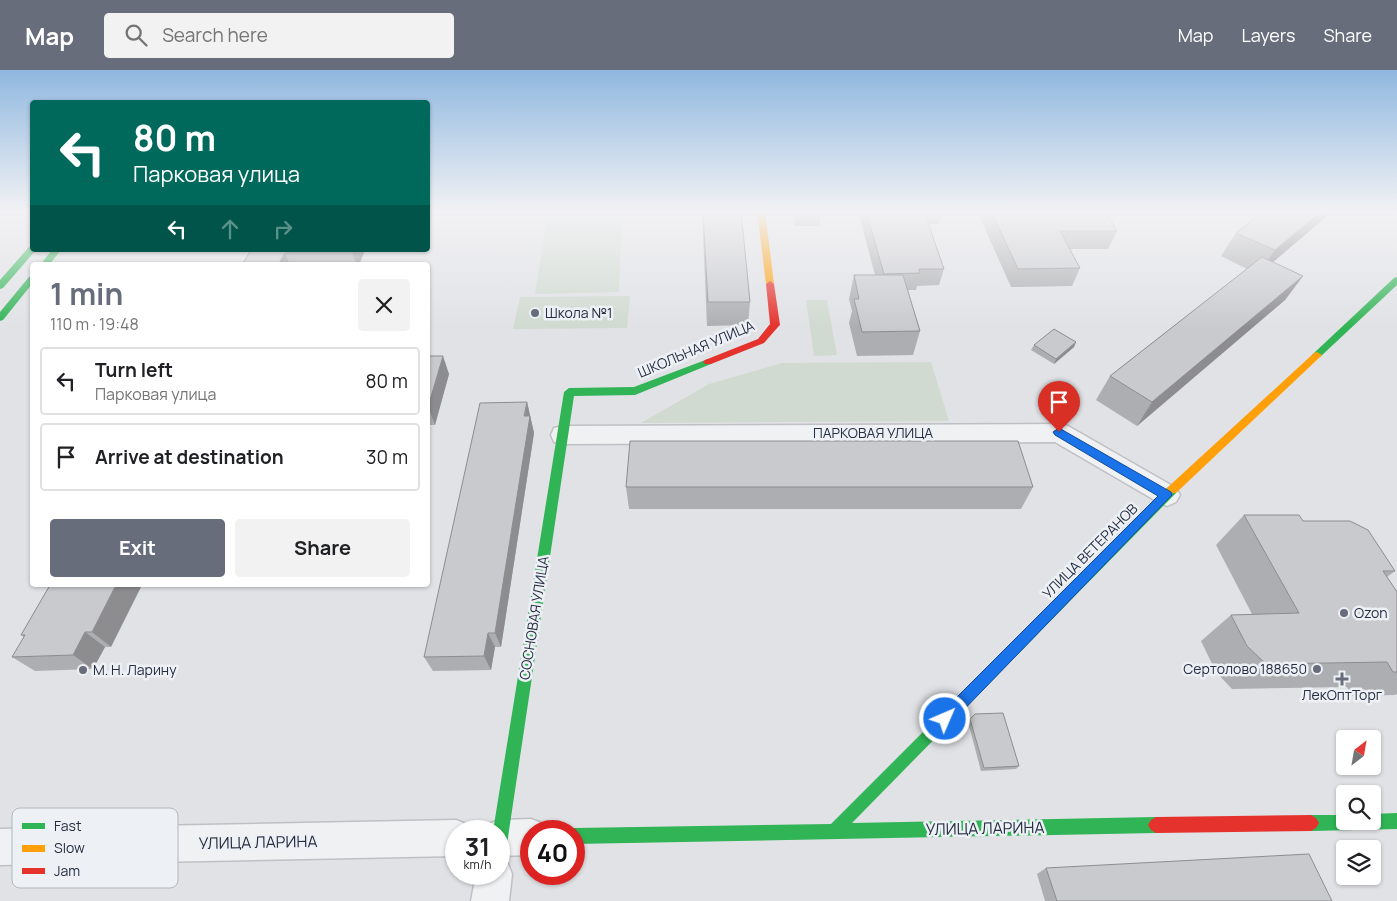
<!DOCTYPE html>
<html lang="en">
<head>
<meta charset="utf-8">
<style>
	:root { --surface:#fff; --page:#f2f2f2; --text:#202124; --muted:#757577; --line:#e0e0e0; --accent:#676d7b }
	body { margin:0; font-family:Manrope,sans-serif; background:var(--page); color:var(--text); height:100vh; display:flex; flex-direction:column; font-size:19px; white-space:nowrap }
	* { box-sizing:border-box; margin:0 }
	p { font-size:16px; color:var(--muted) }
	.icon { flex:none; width:28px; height:28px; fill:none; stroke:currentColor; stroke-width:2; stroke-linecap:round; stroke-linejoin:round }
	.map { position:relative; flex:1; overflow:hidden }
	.panel { position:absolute; left:30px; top:192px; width:400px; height:325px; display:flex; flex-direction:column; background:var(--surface); border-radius:5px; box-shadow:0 1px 4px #0004 }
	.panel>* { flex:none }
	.hud { position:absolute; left:30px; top:30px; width:400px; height:152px; border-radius:5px; box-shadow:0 1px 4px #0004; background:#00695c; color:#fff; overflow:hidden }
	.needle { width:32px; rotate:31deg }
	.fabs { position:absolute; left:1336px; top:660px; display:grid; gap:10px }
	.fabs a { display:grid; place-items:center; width:45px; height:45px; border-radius:5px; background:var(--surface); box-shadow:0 1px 4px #0004; font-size:25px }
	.speed { position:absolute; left:445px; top:750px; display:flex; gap:10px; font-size:25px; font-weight:700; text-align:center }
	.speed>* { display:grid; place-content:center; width:65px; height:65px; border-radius:50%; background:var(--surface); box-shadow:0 1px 4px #0004; line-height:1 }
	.speed small { font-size:12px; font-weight:400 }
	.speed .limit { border:8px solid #d22; background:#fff; color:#111 }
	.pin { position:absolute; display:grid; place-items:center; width:42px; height:42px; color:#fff; margin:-51px -21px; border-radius:50% 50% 50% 0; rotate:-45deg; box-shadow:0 0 5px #0007 }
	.pin .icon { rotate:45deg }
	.me { position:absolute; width:55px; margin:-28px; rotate:45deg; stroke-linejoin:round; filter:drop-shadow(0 0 4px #0008) }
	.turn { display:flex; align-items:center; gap:18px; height:105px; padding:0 20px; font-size:22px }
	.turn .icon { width:65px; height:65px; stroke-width:2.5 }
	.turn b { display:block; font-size:35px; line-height:42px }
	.lanes { display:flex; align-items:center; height:48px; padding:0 20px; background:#0003; justify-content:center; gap:25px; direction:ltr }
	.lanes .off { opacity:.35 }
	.round { display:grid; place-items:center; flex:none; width:52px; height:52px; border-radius:5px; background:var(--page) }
	.summary { display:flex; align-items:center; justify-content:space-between; height:85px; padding:0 20px }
	h1 { font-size:30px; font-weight:700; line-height:38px; color:var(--accent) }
	.cta { display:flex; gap:10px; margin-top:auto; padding:10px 20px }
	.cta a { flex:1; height:58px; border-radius:5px; background:var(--accent); color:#fff; font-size:20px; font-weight:700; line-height:58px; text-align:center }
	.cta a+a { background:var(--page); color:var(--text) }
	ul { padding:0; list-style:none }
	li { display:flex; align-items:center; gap:15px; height:68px; margin:0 10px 8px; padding:0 10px; border:2px solid var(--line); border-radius:5px }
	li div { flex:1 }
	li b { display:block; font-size:19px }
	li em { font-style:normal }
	header { display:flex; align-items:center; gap:30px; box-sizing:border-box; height:70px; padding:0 25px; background:var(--accent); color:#fff }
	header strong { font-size:24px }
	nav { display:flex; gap:28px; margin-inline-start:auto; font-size:18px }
	.search { width:350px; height:45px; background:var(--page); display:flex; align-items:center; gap:12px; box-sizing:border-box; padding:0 18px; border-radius:5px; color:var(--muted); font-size:19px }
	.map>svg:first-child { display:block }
</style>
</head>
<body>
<header>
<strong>Map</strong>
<div class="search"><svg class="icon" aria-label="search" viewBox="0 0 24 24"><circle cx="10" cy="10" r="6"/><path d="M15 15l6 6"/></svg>Search here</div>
<nav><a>Map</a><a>Layers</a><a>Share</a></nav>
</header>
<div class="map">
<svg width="1397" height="831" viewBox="0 0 1397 831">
	<rect width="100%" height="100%" fill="#e1e2e6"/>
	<g fill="#d0dad0">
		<path d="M622,146l-3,76 -84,2 12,-77z"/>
		<path d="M630,226l-3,32 -114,1 7,-32z"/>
		<path d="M806,230h21l10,55 -23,1z"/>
		<path d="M931,292l18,59 -308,2 68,-39 73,-21z"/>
	</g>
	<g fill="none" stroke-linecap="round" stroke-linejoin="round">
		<g stroke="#bfc0c4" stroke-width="3">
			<g id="street">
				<path d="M1059,354l9,2 108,62 4,7 -4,7 -9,4 -9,-4 -103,-60 -492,2 -9,-2 -3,-7 3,-7 9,-2z"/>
				<path d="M531,749l13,5 2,7h-15v24l-32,1v-25h-15l2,-6 13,-5z"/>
				<path d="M456,750l13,5 2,6h-15v25l-456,9v-36z"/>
				<path d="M499,788l8,3 5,13 -3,27h-38l5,-27h23z"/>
			</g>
		</g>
		<use href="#street" fill="#f0f1f3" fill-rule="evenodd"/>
		<g fill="#30b455" fill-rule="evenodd">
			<path d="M29,177h3v3h4l-33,38 -3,1v-9z"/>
			<path d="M52,180h9l-12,15h-9z"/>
			<path d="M32,206v8l-29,36 -3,1v-9l29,-35z"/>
			<path d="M1397,207v8l-77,72h-6l-2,-2 2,-2 80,-75z"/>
			<path d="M708,289l3,1 2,2 -2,2 -76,31 -61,1 -67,448 -3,5 -5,3v-21h-6l71,-439 5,-4 65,-1z"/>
			<path d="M1172,416l4,1 2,3 -2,3 -324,330 304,-6 5,3 3,5 -3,5 -5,3 -582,11v-13h-6l6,-3 257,-4 337,-337z"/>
			<path d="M1397,743v16l-86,2 -5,-3 -3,-5 3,-5 5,-3h34v6h27v-7z"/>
		</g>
		<g fill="#ff9f0a" fill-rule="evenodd">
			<path d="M757,141h8l9,73 -4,3 -4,-3z"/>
			<path d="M1317,282l5,3 -2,2 -144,136h-8l-2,-3 2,-3 146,-134z"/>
		</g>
		<g fill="#e5322d" fill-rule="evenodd">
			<path d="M770,211l4,3 6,41 -2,2 -14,16 -53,21h-6l-2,-2 2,-2 53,-21 12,-15 -4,-40z"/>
			<path d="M1311,745l5,3 3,5 -3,5 -5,3 -155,2 -5,-3 -3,-5 3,-5 5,-3z"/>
		</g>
	</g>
	<g fill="#adaeb1">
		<path d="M702,141h39l9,91 -2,23 -41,1z"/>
		<path d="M792,141h29l-2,15h-24z"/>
		<path d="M858,141h85l-4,13h-11l16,45 -5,16 -22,1 -1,4h-8l12,41 -7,24 -56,1 -8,-33 3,-12 -3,-12 5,-24h21z"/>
		<path d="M977,141h169l-3,5h-35l9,15 -9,18h-38l10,19 -8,18 -61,1z"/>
		<path d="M1264,141h69l-60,51 30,14 -18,24 -148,126 -41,-26 14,-24 137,-107 -26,-13 15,-23z"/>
		<path d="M251,180h114l-6,15h-117z"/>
		<path d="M1076,272l-2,5 -20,17 -23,-14 3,-5z"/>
		<path d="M428,286l21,18 -14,51h-7z"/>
		<path d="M527,332l7,31 -33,214h-6l-4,23 -58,1 -9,-14z"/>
		<path d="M626,417h407l-12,22h-392z"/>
		<path d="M1244,445l59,6 92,50 -8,6 10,15v102l-3,1 -42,1 -5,-9 -115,2 -16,-17 -15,-31 30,-26 21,-1 -36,-69z"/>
		<path d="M50,515l61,62h-6l-12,22 -58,2 -23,-14 12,-20 -3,-2z"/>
		<path d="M970,649l49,47 -3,3 -35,2 -13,-49z"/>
		<path d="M1046,798l286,33h-287l-8,-27z"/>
	</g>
	<g fill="#8d8d90">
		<path d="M1322,141h11l-74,63 16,-24z"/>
		<path d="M353,180h12l-6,15h-2l-5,-12z"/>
		<path d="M285,183l5,12h-12z"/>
		<path d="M1303,206l-18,24 -148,126 15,-24z"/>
		<path d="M1076,272l-2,5 -20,17 2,-5z"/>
		<path d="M443,286l6,18 -14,51 -7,-18z"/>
		<path d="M527,332l7,31 -33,214 -6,-14z"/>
		<path d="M116,515h26l-31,62 -19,-15z"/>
		<path d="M85,562l20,15 -12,22 -20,-14z"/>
		<path d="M488,563l7,14 -4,23 -7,-14z"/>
	</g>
	<g fill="#c9cace" stroke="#8d8d90">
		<path d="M703,141h38l9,91h-42z"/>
		<rect x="796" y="141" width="25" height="1"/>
		<path d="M866,141h58l20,58h-25l1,4 -36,1z"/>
		<path d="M991,141h114l12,20h-57l20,37 -62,1z"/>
		<path d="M1264,141h58l-47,39 -39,-17z"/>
		<path d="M251,180h102l-1,3h-67l-7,12h-36z"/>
		<path d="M1262,187l41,19 -151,126 -42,-26z"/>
		<path d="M854,205h49l17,56 -58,1 -8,-33h5z"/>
		<path d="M1054,259l22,13 -20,17 -22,-14z"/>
		<path d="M428,286h15l-15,51z"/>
		<path d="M527,332l-3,14h6l-35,217h-7l-4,23 -60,1 56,-254z"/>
		<path d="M630,371h388l15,46h-407z"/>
		<path d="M1244,445h55l4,6h47l18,9 27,41h-12l14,21v80h-4l-6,-10 -121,2 -19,-18 -16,-31 68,-2z"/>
		<path d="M50,515h66l-24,47h-7l-12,23 -61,2 13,-22h-4z"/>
		<path d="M1003,643l16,53 -35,2 -14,-49 5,-5z"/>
		<path d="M1309,784l23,47h-275l-11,-33z"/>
	</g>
	<linearGradient id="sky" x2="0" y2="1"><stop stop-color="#90b8e0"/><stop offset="0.55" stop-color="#f2f2f4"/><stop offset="1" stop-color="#f2f2f4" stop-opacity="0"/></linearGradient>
	<rect width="1397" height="258" fill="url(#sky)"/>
	<path fill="#1a73e8" stroke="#114b97" d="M1059,358l112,64 1,3 -222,229 -5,2 -5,-2 -2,-5 2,-5 218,-218 -103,-61 -2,-3z"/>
	<g fill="#676d7b" stroke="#edf1f6" stroke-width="2">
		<circle cx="535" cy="243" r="5"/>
		<circle cx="1344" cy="543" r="5"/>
		<circle cx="1317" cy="599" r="5"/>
		<circle cx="83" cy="600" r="5"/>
		<path d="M1339.5 601.5h5v5h5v5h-5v5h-5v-5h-5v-5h5z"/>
	</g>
	<g text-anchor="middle" stroke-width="5" stroke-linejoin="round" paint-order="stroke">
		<g font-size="14" fill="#262e41" stroke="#edf1f6" text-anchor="start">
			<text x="545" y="248">Школа №1</text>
			<text x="1354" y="548">Ozon</text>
			<text x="1307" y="604" text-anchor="end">Сертолово 188650</text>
			<text x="93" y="605">М. Н. Ларину</text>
			<text x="1342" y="630" text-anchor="middle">ЛекОптТорг</text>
		</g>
		<g font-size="14" fill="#262e41" stroke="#edf1f6">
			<text transform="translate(696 279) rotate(-23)" y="5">ШКОЛЬНАЯ УЛИЦА</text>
			<text x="873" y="368">ПАРКОВАЯ УЛИЦА</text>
			<text transform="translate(1090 481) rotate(-45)" y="5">УЛИЦА ВЕТЕРАНОВ</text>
			<text transform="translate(534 548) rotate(-81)" y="5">СОСНОВАЯ УЛИЦА</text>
		</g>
		<g font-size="16" fill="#262e41" stroke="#edf1f6">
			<text transform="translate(985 758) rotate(-1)" y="6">УЛИЦА ЛАРИНА</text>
			<text transform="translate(258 772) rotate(-1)" y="6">УЛИЦА ЛАРИНА</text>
		</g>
	</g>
	<rect x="12" y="738" width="166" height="80" rx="8" fill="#edf1f6" stroke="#b1b6c0" stroke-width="1"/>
	<rect x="22" y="753" width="23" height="6" fill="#30b455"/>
	<rect x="22" y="775" width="23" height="7" fill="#ff9f0a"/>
	<rect x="22" y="798" width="23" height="6" fill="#e5322d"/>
	<g font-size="14" fill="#262e41">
		<text x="54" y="761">Fast</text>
		<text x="54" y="783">Slow</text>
		<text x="54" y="806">Jam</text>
	</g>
</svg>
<div class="fabs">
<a><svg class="needle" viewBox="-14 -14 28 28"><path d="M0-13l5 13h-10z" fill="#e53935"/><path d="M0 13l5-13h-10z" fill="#757577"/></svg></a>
<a><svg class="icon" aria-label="search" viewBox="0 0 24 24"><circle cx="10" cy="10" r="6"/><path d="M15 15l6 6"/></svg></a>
<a><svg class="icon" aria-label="layers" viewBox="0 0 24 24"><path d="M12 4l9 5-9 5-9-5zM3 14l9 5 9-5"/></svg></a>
</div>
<div class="speed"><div>31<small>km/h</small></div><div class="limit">40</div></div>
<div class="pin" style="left:1059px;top:362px;background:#d93025"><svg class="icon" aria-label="arrive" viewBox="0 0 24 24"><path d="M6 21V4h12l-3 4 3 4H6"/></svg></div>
<svg class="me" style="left:945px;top:649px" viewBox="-20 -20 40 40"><circle r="17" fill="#1a73e8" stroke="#fff" stroke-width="3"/><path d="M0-11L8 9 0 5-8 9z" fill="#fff"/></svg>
<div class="hud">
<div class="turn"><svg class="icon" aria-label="left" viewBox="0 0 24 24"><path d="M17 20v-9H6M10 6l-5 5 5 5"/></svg><div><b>80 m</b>Парковая улица</div></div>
<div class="lanes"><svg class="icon" aria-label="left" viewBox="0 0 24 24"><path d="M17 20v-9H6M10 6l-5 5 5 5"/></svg><svg class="icon off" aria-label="ahead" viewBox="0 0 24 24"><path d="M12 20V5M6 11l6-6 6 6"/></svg><svg class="icon off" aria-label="right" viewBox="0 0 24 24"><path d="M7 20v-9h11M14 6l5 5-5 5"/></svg></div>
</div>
<section class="panel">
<div class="summary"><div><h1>1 min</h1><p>110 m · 19:48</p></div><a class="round"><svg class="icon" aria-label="close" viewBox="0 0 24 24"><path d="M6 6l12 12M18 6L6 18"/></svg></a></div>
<ul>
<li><svg class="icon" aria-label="left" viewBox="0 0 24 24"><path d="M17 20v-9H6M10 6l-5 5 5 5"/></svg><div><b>Turn left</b><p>Парковая улица</p></div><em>80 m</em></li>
<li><svg class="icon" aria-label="arrive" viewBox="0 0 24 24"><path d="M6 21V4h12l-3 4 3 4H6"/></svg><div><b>Arrive at destination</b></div><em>30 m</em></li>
</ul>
<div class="cta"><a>Exit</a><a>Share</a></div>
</section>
</div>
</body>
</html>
